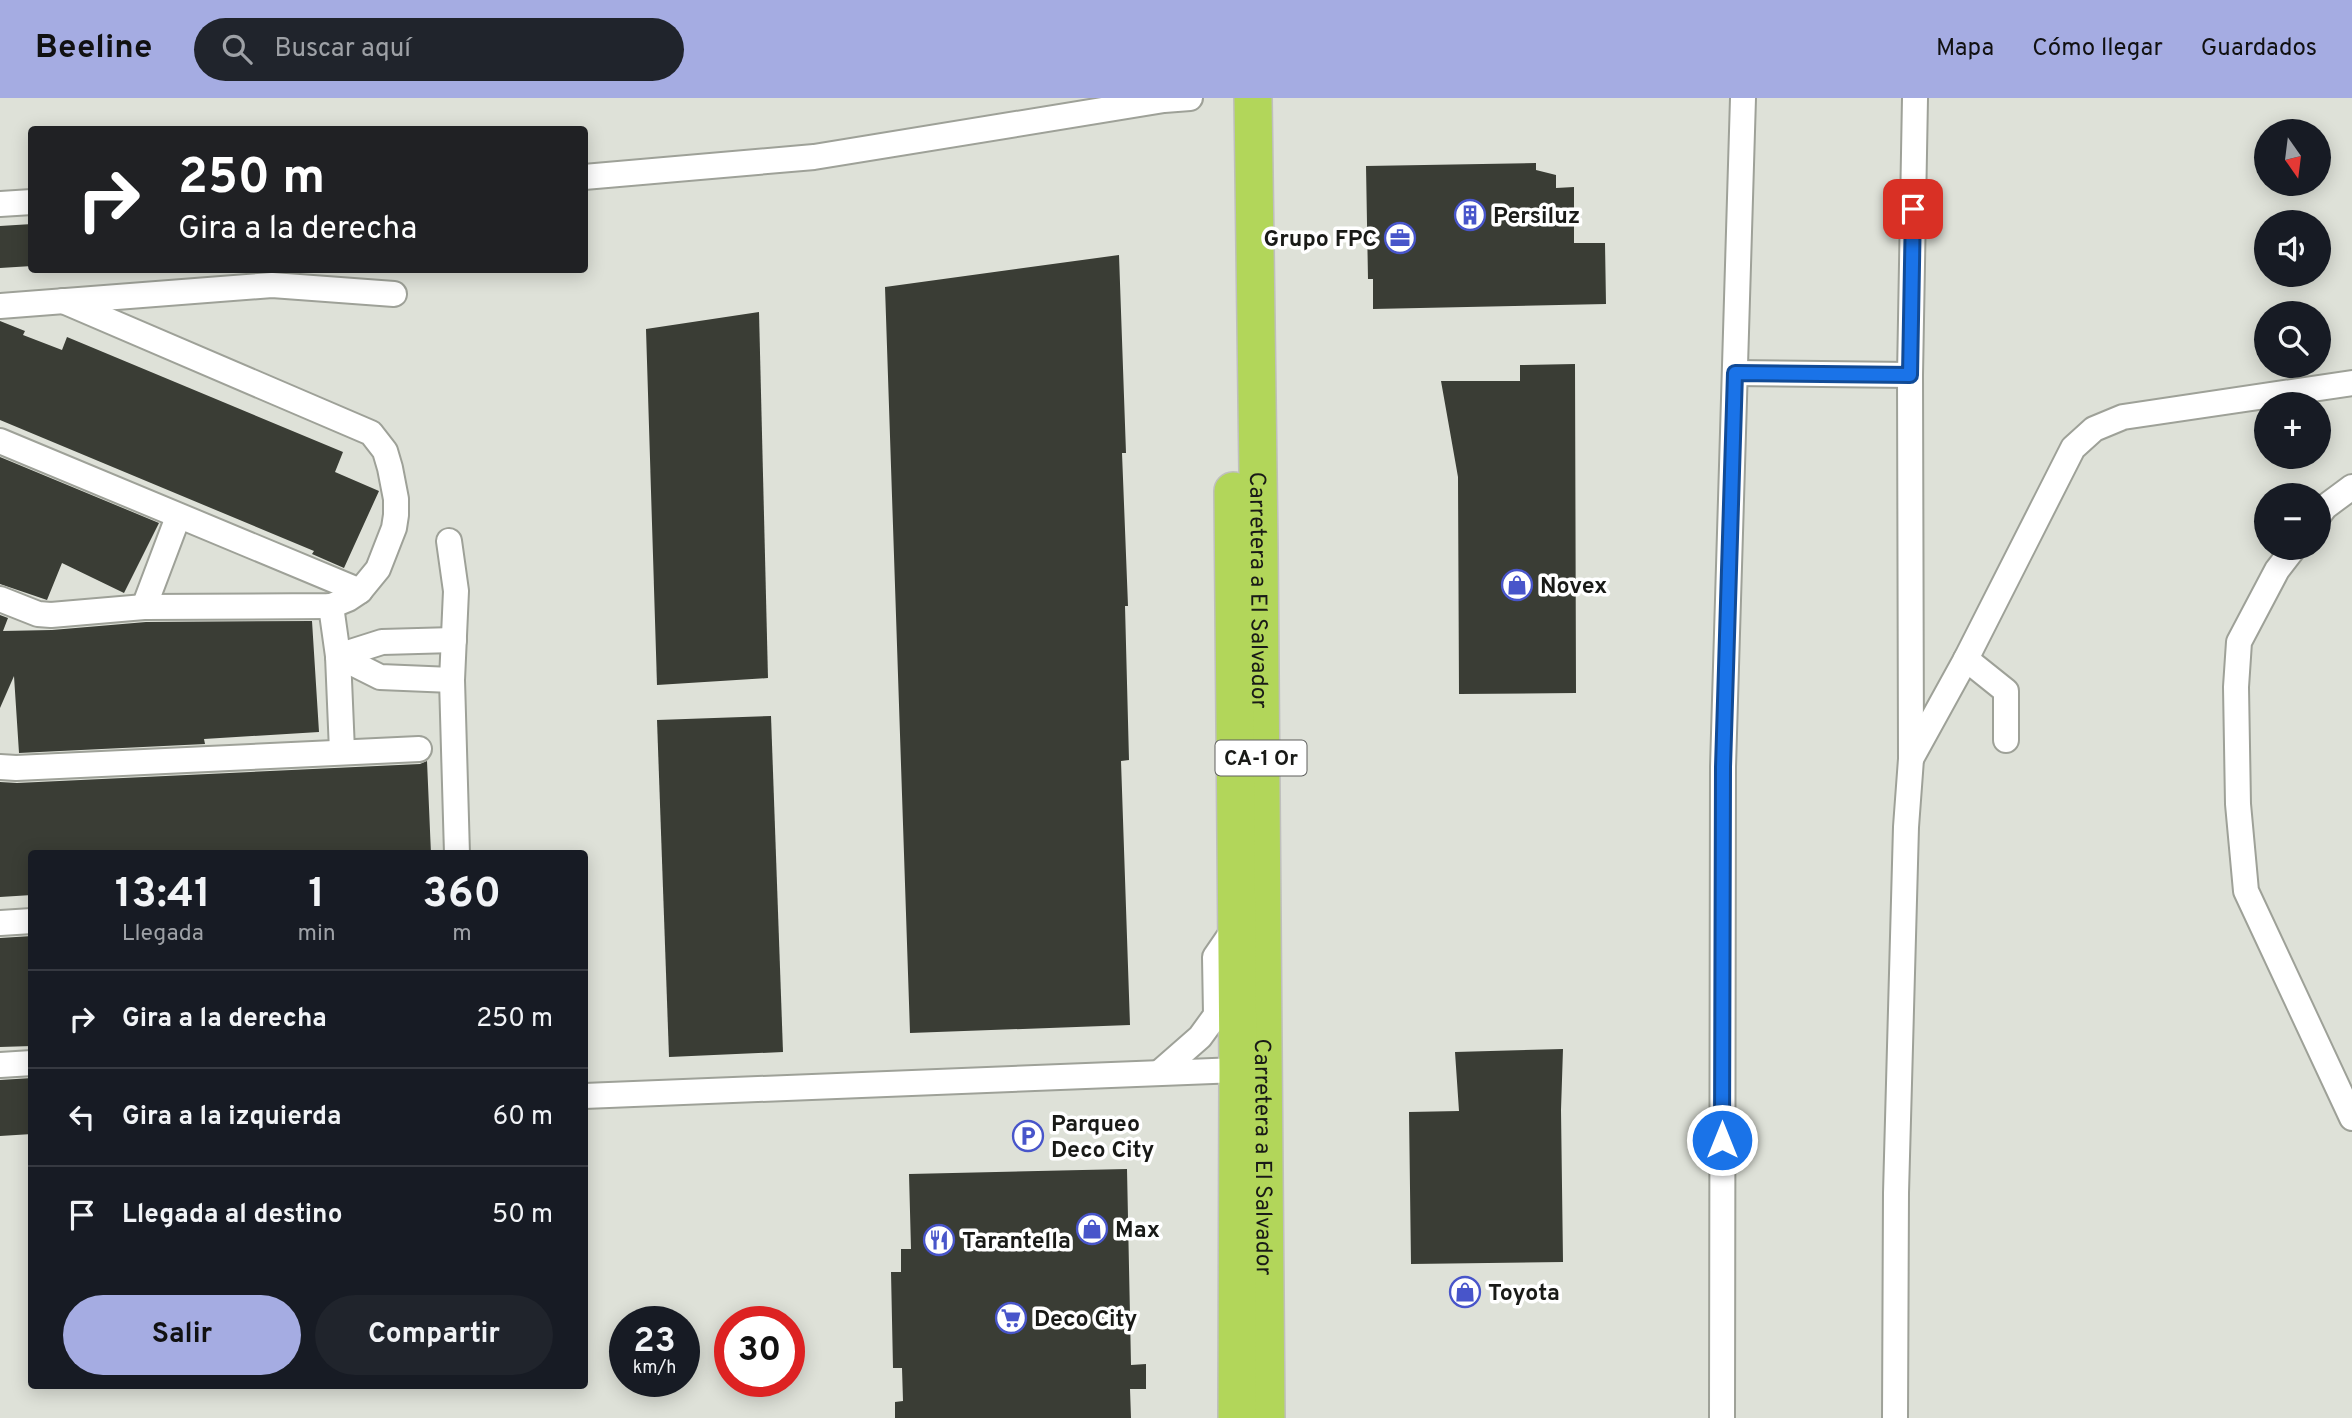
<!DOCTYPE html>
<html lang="es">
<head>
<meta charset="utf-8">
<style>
	:root { --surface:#171b24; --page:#20242c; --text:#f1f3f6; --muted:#9ea1a6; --line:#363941; --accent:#a5ace2 }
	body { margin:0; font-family:Overpass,sans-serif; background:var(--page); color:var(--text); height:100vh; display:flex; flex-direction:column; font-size:26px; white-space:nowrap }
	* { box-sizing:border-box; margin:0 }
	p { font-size:23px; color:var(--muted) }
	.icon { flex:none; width:38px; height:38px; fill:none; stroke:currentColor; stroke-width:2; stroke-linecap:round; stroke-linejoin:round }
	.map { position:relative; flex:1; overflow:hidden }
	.sheet { position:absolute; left:28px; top:752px; width:560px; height:539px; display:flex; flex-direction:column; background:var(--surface); border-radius:7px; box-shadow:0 4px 18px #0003 }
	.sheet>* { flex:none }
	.banner { position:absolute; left:28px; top:28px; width:560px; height:147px; border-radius:7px; box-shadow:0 4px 18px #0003; background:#202124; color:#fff; overflow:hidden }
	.needle { width:46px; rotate:166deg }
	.fabs { position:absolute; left:2254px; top:21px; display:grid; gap:14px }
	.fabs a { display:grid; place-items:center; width:77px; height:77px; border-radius:50%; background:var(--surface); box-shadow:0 4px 18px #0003; font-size:35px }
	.speed { position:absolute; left:609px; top:1208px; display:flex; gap:14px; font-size:35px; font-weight:700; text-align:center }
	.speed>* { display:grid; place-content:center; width:91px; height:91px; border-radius:50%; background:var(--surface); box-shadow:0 4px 18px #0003; line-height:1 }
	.speed small { font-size:18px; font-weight:400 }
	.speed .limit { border:10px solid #d22; background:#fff; color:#111 }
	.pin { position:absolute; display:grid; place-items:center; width:60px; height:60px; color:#fff; margin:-30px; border-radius:14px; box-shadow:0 4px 10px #0006 }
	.me { position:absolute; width:77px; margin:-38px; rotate:0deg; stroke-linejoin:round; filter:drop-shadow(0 0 5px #0008) }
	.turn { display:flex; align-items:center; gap:24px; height:147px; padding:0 35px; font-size:32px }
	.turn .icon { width:91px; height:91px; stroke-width:2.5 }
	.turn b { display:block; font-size:49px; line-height:60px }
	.eta { display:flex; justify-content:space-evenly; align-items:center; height:119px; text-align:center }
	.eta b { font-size:42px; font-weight:700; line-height:49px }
	.primary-button { display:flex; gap:14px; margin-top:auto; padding:14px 35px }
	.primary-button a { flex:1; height:80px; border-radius:42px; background:var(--accent); color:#111; font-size:28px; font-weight:700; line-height:80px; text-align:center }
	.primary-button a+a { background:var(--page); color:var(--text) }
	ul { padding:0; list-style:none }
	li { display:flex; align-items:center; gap:21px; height:98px; padding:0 35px; border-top:2px solid var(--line) }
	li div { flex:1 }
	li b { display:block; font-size:26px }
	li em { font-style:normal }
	header { display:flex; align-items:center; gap:42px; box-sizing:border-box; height:98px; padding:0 35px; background:var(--accent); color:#111 }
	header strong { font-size:33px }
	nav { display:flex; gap:38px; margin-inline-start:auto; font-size:24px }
	.search { width:490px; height:63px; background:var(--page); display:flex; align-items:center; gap:18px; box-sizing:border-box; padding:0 24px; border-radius:38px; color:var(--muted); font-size:26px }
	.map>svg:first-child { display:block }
</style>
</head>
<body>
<header>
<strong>Beeline</strong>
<div class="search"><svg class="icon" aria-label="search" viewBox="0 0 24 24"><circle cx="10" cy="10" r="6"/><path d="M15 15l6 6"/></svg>Buscar aquí</div>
<nav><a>Mapa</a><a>Cómo llegar</a><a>Guardados</a></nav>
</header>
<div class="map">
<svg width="2352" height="1320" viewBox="0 0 2352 1320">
	<rect width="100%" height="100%" fill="#dee1d8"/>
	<g fill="#3a3d35">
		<path d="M1536,65v7l20,5v13l18,-1v56h31l1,61 -233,5v-30h-5l-2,-113z"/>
		<path d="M32,126v42l-32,2v-42z"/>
		<path d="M1119,157l7,198h-4l6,153h-3l4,154 -8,1 9,264 -220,8 -25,-746z"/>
		<path d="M759,214l9,366 -111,7 -11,-356z"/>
		<path d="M0,223l25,10 -2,4 39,15 5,-13 276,115 -8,20 44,19 -35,77 -32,-14 2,-3 -314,-131z"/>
		<path d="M1575,266l1,329 -117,1 -1,-217 -17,-96h79v-16z"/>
		<path d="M0,359l159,66 -35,70 -62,-30 -15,37 -47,-16z"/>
		<path d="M0,517l8,3 -5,13 49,-1 94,-8 166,-1 7,111 -115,7 1,5 -186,9 -5,-77 -14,32z"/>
		<path d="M771,618l12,336 -114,5 -12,-337z"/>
		<path d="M427,663l4,93h-399v41l-32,2v-115l17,1 403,-19z"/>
		<path d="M32,838v110l-32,1v-109z"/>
		<path d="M1563,951l-2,61 2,152 -152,2 -2,-152 50,-1 -4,-59z"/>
		<path d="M32,980v56l-32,2v-56z"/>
		<path d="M1127,1071l4,196 15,-1v25h-16l1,29h-236v-16l8,-1 -1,-33h-9l-2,-96h10v-23h10l-2,-75z"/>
	</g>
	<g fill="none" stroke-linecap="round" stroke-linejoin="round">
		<g stroke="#9ea198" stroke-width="28">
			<g id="minor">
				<path d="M584,79l230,-20 350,-57 26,-2"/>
				<path d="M0,106l32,-2"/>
				<path d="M0,208l272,-21 122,9"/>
				<path d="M1735,275l175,2"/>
				<path d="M0,343l360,150"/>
				<path d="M2319,417l6,-8 27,-20"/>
				<path d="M449,443l7,50 -4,89 5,174"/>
				<path d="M2294,450l-17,22 -38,72 -3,45 2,117 8,87 106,227"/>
				<path d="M0,501l38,15 13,1 93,-8 187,-1 17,-7 12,-8 18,-22 16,-41 2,-13v-16l-6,-31 -5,-17 -14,-18 -308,-132"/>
				<path d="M331,508l7,50 4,95"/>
				<path d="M144,509l34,-90"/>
				<path d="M338,558l42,21 72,3"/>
				<path d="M338,558l44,-14 72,-2"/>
				<path d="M1966,561l40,32v49"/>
				<path d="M1912,659l54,-98 107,-211 21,-19 29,-12 229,-34"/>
				<path d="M0,669l16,1 403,-19"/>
				<path d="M0,825l32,-2"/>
				<path d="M0,967l32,-2"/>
				<path d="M1160,974l40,-35 16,-22 -1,-58 22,-32"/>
				<path d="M584,998l654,-26"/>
				<path d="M1722,1320l1,-651 20,-669"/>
				<path d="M1895,1320l1,-225 10,-366 5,-68 -1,-384 5,-277"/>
			</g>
		</g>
		<g stroke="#bfbfbe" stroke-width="40">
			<g id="highway">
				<path id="s1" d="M1253,0l6,450 7,870"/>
				<path d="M1233,393l5,579 -1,348"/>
			</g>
		</g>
		<use href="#minor" stroke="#fff" stroke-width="24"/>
		<use href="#highway" stroke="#b2d65a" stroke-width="37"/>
	</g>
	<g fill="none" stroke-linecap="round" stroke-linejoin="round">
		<g stroke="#114b97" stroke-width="18">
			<path id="route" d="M1722,1042l1,-373 12,-394 175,2 3,-166"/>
		</g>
		<use href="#route" stroke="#1a73e8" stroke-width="12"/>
	</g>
	<defs>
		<g id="building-ring" transform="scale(1.575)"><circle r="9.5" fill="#fff" stroke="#4855ca" stroke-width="1.5"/><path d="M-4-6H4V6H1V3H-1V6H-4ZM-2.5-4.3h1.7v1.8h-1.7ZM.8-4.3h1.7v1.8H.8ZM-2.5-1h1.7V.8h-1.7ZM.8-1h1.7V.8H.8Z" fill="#4855ca"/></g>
		<g id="office-ring" transform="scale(1.575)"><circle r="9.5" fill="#fff" stroke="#4855ca" stroke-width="1.5"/><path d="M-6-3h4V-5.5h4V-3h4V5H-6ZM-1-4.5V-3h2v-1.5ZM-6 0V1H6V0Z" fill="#4855ca"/></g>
		<g id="shop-ring" transform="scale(1.575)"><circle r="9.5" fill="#fff" stroke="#4855ca" stroke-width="1.5"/><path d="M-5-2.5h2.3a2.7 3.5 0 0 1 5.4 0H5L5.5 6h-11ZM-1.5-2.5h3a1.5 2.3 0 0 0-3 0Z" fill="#4855ca"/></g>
		<g id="parking-ring" transform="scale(1.575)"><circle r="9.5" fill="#fff" stroke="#4855ca" stroke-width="1.5"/><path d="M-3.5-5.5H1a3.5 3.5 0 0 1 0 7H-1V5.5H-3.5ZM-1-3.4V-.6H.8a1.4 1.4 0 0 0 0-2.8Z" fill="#4855ca"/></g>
		<g id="restaurant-ring" transform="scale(1.575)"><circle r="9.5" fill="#fff" stroke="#4855ca" stroke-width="1.5"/><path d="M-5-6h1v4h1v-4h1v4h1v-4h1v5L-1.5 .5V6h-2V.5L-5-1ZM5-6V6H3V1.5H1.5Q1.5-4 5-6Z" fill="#4855ca"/></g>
		<g id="supermarket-ring" transform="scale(1.575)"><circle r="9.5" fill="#fff" stroke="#4855ca" stroke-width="1.5"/><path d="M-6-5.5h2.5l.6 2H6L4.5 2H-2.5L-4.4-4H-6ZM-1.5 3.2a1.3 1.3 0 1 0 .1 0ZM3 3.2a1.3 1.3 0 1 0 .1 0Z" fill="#4855ca"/></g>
	</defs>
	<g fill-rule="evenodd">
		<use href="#building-ring" x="1470" y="117"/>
		<use href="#office-ring" x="1400" y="140"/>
		<use href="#shop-ring" x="1517" y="487"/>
		<use href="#parking-ring" x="1028" y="1038"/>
		<use href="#shop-ring" x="1092" y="1131"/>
		<use href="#restaurant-ring" x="939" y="1142"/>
		<use href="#shop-ring" x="1465" y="1194"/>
		<use href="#supermarket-ring" x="1011" y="1220"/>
	</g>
	<g text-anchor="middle" stroke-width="7" stroke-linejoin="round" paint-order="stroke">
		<rect fill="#fff" stroke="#5e5f5d" stroke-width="2" x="1215.5" y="642.5" width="91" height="35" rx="5"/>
		<g font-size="21" font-weight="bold" fill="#191a17">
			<text x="1261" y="667">CA-1 Or</text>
		</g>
		<g font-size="23" font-weight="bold" fill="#191a17" stroke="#fff" text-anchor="start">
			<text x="1493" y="125">Persiluz</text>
			<text x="1377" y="148" text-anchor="end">Grupo FPC</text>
			<text x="1540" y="495">Novex</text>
			<text x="1051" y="1033">Parqueo<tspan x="1051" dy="26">Deco City</tspan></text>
			<text x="1115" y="1139">Max</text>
			<text x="962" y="1150">Tarantella</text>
			<text x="1488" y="1202">Toyota</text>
			<text x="1034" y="1228">Deco City</text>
		</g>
		<g font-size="23" fill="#191a17" stroke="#fff">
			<text dy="8" stroke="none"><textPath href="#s1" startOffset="492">Carretera a El Salvador</textPath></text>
			<text dy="8" stroke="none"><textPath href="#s1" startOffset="1059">Carretera a El Salvador</textPath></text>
		</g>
	</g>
</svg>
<div class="fabs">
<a><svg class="needle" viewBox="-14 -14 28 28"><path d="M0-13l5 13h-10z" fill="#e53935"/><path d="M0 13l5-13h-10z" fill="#9ea1a6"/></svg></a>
<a><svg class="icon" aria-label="sound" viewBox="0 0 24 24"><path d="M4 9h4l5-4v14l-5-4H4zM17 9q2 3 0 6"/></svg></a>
<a><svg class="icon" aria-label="search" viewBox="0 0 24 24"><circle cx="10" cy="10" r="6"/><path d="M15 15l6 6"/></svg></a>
<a>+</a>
<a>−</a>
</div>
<div class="speed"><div>23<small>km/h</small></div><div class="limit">30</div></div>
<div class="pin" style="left:1913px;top:111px;background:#d93025"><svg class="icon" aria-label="arrive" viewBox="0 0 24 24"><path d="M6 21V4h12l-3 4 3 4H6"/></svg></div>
<svg class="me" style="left:1722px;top:1042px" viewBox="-20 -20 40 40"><circle r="17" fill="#1a73e8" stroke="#fff" stroke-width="3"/><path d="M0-11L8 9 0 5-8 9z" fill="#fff"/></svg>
<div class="banner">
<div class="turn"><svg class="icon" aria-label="right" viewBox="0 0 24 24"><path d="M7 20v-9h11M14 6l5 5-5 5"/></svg><div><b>250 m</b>Gira a la derecha</div></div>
</div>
<section class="sheet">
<div class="eta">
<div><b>13:41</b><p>Llegada</p></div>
<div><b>1</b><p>min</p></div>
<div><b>360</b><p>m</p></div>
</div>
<ul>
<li><svg class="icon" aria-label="right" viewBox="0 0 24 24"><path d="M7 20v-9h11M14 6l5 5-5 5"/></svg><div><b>Gira a la derecha</b></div><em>250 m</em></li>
<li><svg class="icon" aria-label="left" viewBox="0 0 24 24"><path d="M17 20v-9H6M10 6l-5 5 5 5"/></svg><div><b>Gira a la izquierda</b></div><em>60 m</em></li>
<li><svg class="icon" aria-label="arrive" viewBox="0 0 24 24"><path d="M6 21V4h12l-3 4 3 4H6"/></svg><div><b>Llegada al destino</b></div><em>50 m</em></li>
</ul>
<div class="primary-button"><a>Salir</a><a>Compartir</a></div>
</section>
</div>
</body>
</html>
